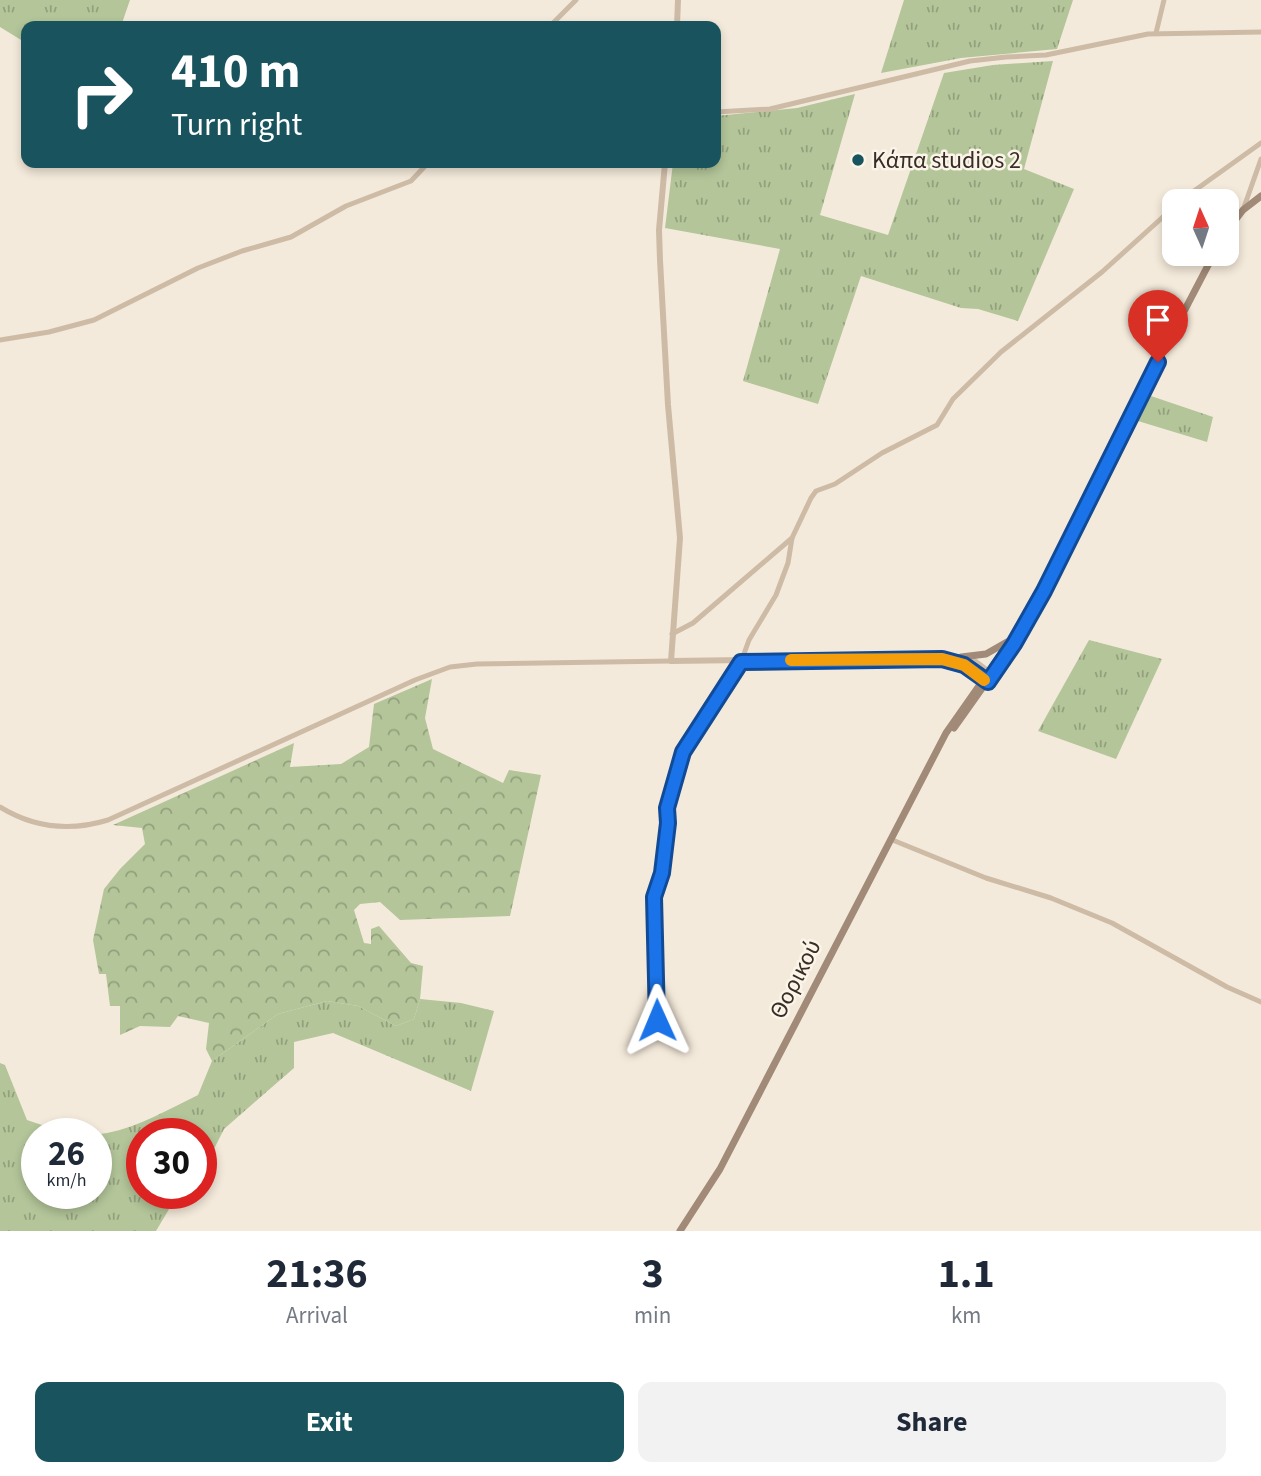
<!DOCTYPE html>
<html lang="en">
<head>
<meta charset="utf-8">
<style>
	:root { --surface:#fff; --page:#f2f2f3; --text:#1f2937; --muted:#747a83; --accent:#19545e }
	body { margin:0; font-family:"Source Sans 3",sans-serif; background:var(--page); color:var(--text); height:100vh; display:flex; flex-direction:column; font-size:26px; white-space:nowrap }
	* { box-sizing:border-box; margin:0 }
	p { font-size:23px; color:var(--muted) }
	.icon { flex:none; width:38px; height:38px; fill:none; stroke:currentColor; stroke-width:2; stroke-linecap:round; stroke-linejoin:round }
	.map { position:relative; height:1231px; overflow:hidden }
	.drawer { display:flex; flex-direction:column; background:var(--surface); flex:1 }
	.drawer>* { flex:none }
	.hud { position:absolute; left:21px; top:21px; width:700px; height:147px; border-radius:14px; box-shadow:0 4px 10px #0003; background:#19545e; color:#fff; overflow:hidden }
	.needle { width:46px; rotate:357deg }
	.tools { position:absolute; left:1162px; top:189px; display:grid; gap:14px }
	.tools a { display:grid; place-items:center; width:77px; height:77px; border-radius:14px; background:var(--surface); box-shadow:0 4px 10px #0003; font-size:35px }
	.speed { position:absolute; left:21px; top:1118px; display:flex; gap:14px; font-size:35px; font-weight:700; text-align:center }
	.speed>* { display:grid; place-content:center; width:91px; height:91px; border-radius:50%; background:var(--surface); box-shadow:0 4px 10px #0003; line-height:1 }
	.speed small { font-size:18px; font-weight:400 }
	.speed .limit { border:10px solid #d22; background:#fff; color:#111 }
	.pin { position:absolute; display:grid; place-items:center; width:60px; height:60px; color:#fff; margin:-72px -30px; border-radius:50% 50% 50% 0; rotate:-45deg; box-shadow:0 0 7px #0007 }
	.pin .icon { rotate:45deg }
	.me { position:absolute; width:77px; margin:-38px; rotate:359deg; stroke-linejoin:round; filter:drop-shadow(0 0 5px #0008) }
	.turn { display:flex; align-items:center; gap:24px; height:147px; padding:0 35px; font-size:32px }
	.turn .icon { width:91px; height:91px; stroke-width:2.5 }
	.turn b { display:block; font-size:49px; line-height:60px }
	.eta { display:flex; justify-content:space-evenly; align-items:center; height:119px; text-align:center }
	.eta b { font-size:42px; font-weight:700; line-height:49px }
	.primary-button { display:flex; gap:14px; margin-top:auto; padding:14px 35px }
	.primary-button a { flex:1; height:80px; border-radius:14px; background:var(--accent); color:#fff; font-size:28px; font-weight:700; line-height:80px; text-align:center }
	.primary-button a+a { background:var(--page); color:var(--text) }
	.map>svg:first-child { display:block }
</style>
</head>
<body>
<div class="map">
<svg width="1261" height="1231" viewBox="0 0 1261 1231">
	<defs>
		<pattern id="grass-tufts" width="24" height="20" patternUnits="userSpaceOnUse" patternTransform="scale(1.75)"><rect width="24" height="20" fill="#b3c599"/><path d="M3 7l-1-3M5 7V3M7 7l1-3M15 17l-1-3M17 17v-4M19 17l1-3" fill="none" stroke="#93a07d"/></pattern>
		<pattern id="forest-crowns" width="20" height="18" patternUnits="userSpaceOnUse" patternTransform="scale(1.75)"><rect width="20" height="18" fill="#b3c599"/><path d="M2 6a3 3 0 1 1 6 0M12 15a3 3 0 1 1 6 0" fill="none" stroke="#93a07d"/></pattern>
	</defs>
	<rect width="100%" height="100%" fill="#f4eadb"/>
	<g fill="url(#grass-tufts)" fill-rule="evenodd">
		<path d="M0,0h130l-9,26h-95v17l-26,-16z"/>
		<path d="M904,0h169l-16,49 -96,9 -80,15z"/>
		<path d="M1053,61l-29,108 50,20 -56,132 -40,-12 -17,-1 -100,-32 -43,128 -75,-23 37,-132 -115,-21 8,-65h43v-47l81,-8 58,-14 -35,121 68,20 56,-162 49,-8z"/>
		<path d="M1151,396l62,21 -6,25 -69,-21z"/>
		<path d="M1089,640l73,19 -46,100 -78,-28z"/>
		<path d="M420,999l41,4 33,8 -23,80 -138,-58 -39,9v26l-70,61 -9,18 -14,17v-30h-59v60h36l-22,37h-156v-168l5,2 22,55c23,8 56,18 80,13 32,-6 62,-24 91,-38l14,-34 66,-47 49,-13 31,5 38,20 18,-7zM37,1134h59v60h-59z"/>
	</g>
	<path fill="url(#forest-crowns)" d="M432,679l-7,39 8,31 70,34 6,-13 32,5 -31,141 -110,4 -20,-18 -20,2 -6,6 10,33 7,1v-15l8,-3 32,37 12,3 -3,33 -6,20 -18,7 -38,-20 -31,-5 -49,13 -66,47 -6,-12 3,-26 -31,-7 -8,11 -30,-1 -20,9v-29h-10l-4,-32h-7l-6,-34 11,-51 16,-20 25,-25 -3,-16 -29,-3 181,-82 -4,24 51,-3 28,-17 5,-43z"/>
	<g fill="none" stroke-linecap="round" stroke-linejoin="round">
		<g stroke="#cdbba6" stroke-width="5">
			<path d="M550,26l26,-26"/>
			<path d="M1156,33l8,-33"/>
			<path d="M716,112l54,-3 200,-48 36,-4 40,-2 102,-21 113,-2"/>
			<path d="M1180,201l81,-58"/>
			<path d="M1243,210l18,-51"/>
			<path d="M0,340l49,-8 45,-12 104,-52 44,-17 49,-14 55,-31 65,-25 17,-18"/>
			<path d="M672,634l21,-11 99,-85"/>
			<path d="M0,807c34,21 69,25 108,13l307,-140 35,-13 27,-3 194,-3"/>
			<path d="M890,839l96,39 65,20 61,25 115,64 34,15"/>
			<path d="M657,1020l-3,-123 8,-24 6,-50 -1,-15 16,-56 58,-90 8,-22 27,-45 12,-32 4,-25 19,-40 5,-7 19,-7 47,-31 55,-28 16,-26 48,-47 101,-80 72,-65"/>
		</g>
		<g stroke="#cdbba6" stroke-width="6">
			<path d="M677,26l1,-26"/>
			<path d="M665,163l-6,67 1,30 8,145 12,133 -9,123 290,-4 12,3 17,13"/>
			<path d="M947,660l17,5 22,16"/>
		</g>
		<g stroke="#a18a77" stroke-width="7">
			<path d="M1227,231l16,-21 18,-14"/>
			<path d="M1032,612l100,-201 82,-157"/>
			<path d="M961,657l25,-3 21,-12"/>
			<path d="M954,728l66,-93"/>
			<path d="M680,1231l40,-62 226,-436 87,-124"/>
		</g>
	</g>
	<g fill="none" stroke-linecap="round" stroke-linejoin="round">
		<g stroke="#114b97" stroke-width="18">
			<path id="route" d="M657,1020l-3,-123 8,-24 6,-50 -1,-15 16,-56 58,-90 201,-3 22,6 24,17 26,-38 30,-53 114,-229"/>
		</g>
		<use href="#route" stroke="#1a73e8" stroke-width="12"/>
		<path stroke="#f59e0b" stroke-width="12" d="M791,660l151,-1 22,6 20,15"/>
	</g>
	<circle fill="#19545e" stroke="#fbf4e8" stroke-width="2.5" cx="858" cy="160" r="7"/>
	<g text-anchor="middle" stroke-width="5" stroke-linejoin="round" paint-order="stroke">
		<g font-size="24" fill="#392e27" stroke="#fbf4e8" text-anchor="start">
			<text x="872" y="168">Κάπα studios 2</text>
		</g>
		<g font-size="24" fill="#392e27" stroke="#fbf4e8">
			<text transform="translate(795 979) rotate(-63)" y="8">Θορικού</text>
		</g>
	</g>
</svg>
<div class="tools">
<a><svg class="needle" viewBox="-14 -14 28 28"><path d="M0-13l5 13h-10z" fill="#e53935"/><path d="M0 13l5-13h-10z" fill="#747a83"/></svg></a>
</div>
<div class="speed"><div>26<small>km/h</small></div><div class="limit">30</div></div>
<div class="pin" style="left:1158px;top:362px;background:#d93025"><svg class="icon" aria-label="arrive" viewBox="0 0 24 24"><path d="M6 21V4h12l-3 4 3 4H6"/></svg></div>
<svg class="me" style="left:657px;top:1020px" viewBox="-20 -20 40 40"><path d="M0-17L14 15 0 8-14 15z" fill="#1a73e8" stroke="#fff" stroke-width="4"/></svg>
<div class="hud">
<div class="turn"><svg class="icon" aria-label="right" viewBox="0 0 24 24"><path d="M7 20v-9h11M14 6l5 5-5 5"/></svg><div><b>410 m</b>Turn right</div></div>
</div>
</div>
<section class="drawer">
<div class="eta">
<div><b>21:36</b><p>Arrival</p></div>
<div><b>3</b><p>min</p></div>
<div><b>1.1</b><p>km</p></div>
</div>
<div class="primary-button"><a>Exit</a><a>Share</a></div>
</section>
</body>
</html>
